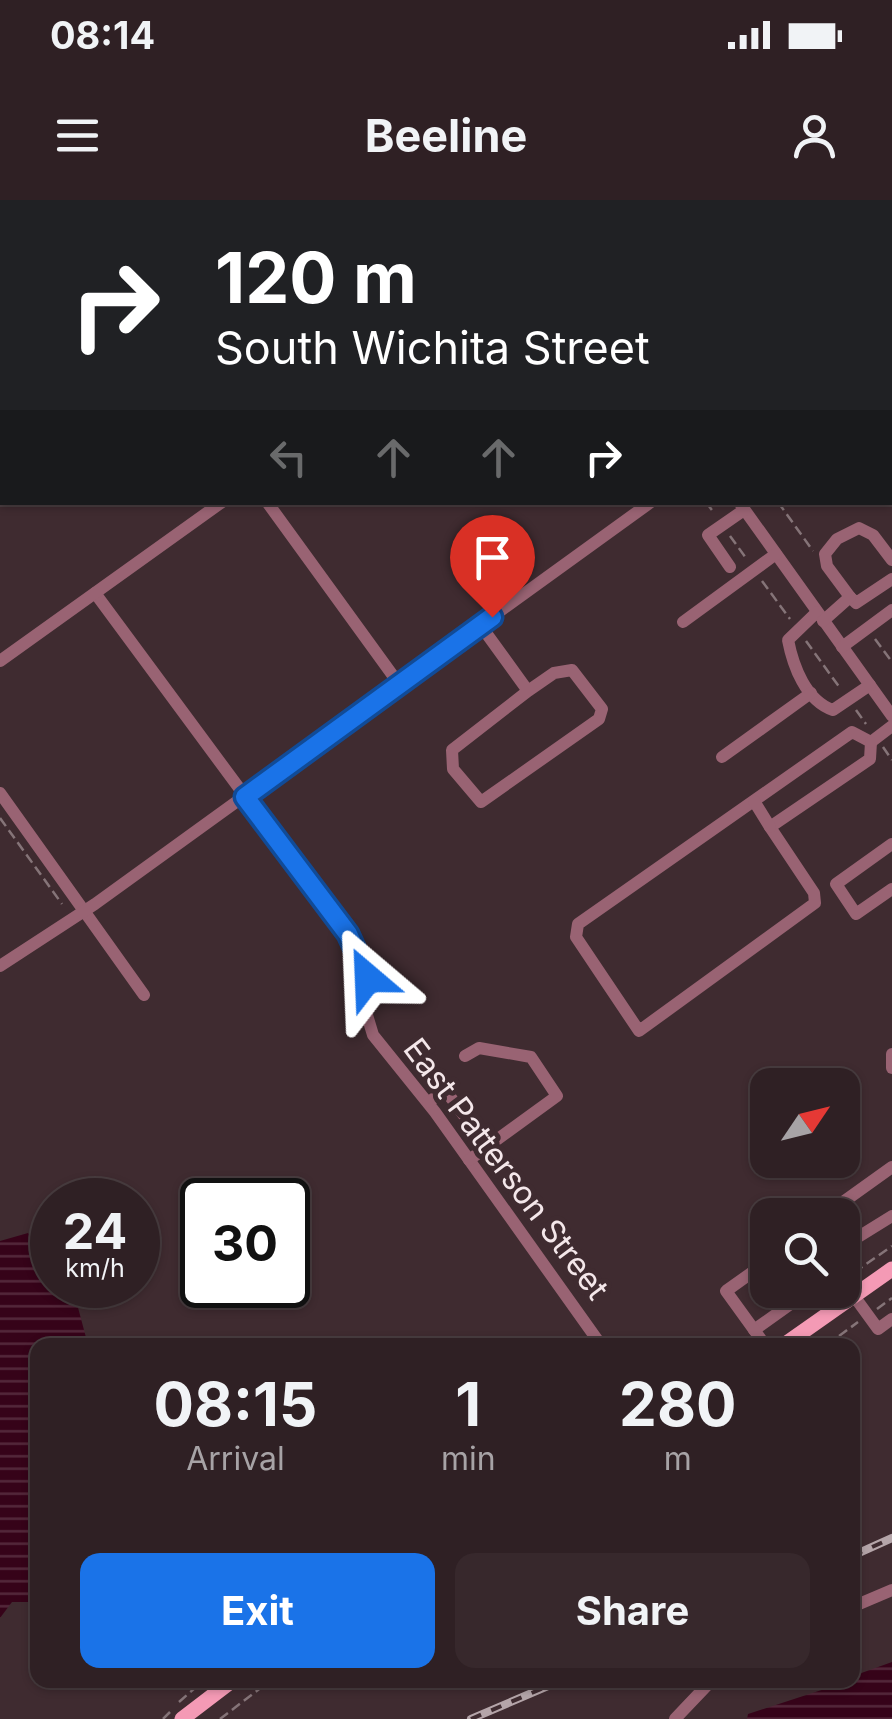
<!DOCTYPE html>
<html lang="en">
<head>
<meta charset="utf-8">
<style>
	:root { --surface:#2f2024; --page:#37282c; --text:#f1f3f6; --muted:#a7a3a6; --line:#4a3e41; --accent:#1a73e8 }
	body { margin:0; font-family:Inter,sans-serif; background:var(--page); color:var(--text); height:100vh; display:flex; flex-direction:column; font-size:38px; white-space:nowrap }
	* { box-sizing:border-box; margin:0 }
	p { font-size:32px; color:var(--muted) }
	.icon { flex:none; width:55px; height:55px; fill:none; stroke:currentColor; stroke-width:2; stroke-linecap:round; stroke-linejoin:round }
	.map { position:relative; flex:1; overflow:hidden }
	.panel { position:absolute; left:30px; top:1138px; width:830px; height:350px; display:flex; flex-direction:column; background:var(--surface); border-radius:20px; box-shadow:0 2px 8px #0004,0 0 0 2px var(--line) }
	.panel>* { flex:none }
	.guide { position:absolute; left:0px; top:0px; width:892px; height:305px; box-shadow:0 2px 8px #0004,0 0 0 2px var(--line); background:#202124; color:#fff; overflow:hidden }
	.needle { width:65px; rotate:55deg }
	.controls { position:absolute; left:750px; top:868px; display:grid; gap:20px }
	.controls a { display:grid; place-items:center; width:110px; height:110px; border-radius:20px; background:var(--surface); box-shadow:0 2px 8px #0004,0 0 0 2px var(--line); font-size:50px }
	.speed { position:absolute; left:30px; top:978px; display:flex; gap:20px; font-size:50px; font-weight:700; text-align:center }
	.speed>* { display:grid; place-content:center; width:130px; height:130px; border-radius:50%; background:var(--surface); box-shadow:0 2px 8px #0004,0 0 0 2px var(--line); line-height:1 }
	.speed small { font-size:25px; font-weight:400 }
	.speed .limit { border:5px solid #111; border-radius:15px; background:#fff; color:#111 }
	.pin { position:absolute; display:grid; place-items:center; width:85px; height:85px; color:#fff; margin:-102px -42px; border-radius:50% 50% 50% 0; rotate:-45deg; box-shadow:0 0 10px #0007 }
	.pin .icon { rotate:45deg }
	.me { position:absolute; width:110px; margin:-55px; rotate:334deg; stroke-linejoin:round; filter:drop-shadow(0 0 8px #0008) }
	.turn { display:flex; align-items:center; gap:35px; height:210px; padding:0 50px; font-size:45px }
	.turn .icon { width:130px; height:130px; stroke-width:2.5 }
	.turn b { display:block; font-size:70px; line-height:85px }
	.lanes { display:flex; align-items:center; height:95px; padding:0 50px; background:#0003; justify-content:center; gap:50px; direction:ltr }
	.lanes .off { opacity:.35 }
	.eta { display:flex; justify-content:space-evenly; align-items:center; height:170px; text-align:center }
	.eta b { font-size:60px; font-weight:700; line-height:70px }
	.cta { display:flex; gap:20px; margin-top:auto; padding:20px 50px }
	.cta a { flex:1; height:115px; border-radius:20px; background:var(--accent); color:#fff; font-size:40px; font-weight:700; line-height:115px; text-align:center }
	.cta a+a { background:var(--page); color:var(--text) }
	.status { display:flex; justify-content:space-between; align-items:center; height:70px; padding:0 50px; background:var(--surface); direction:ltr }
	.status svg { height:28px; fill:currentColor }
	header { display:flex; justify-content:space-between; align-items:center; height:130px; padding:0 50px; background:var(--surface); font-size:45px; font-weight:700 }
	.map>svg:first-child { display:block }
</style>
</head>
<body>
<div class="status"><b>08:14</b><svg viewBox="0 0 49 12"><path d="M0 12V9h3v3zM5 12V6h3v6zM10 12V3h3v9zM15 12V0h3v12zM26 1h20v11H26zM47 4h2v5h-2z"/></svg></div>
<header><svg class="icon" aria-label="menu" viewBox="0 0 24 24"><path d="M4 6h16M4 12h16M4 18h16"/></svg>Beeline<svg class="icon" aria-label="person" viewBox="0 0 24 24"><circle cx="12" cy="8" r="4"/><path d="M4 21q1-7 8-7t8 7"/></svg></header>
<div class="map">
<svg width="892" height="1519" viewBox="0 0 892 1519">
	<defs>
		<pattern id="water-rules" width="6" height="5" patternUnits="userSpaceOnUse" patternTransform="scale(2.5)"><rect width="6" height="5" fill="#360319"/><path d="M0 2.5h6" fill="none" stroke="#54283b"/></pattern>
	</defs>
	<rect width="100%" height="100%" fill="#3f2b30"/>
	<g fill="url(#water-rules)">
		<path d="M28,1033l24,28v24h20l16,60h-50l-1,257h-25l-12,16v-377z"/>
		<path d="M892,1462v57h-145l1,-5 104,-34 1,-4z"/>
	</g>
	<g fill="none" stroke-linecap="round" stroke-linejoin="round">
		<g stroke="#857478" stroke-width="2.5" stroke-dasharray="10 5" stroke-linecap="butt">
			<path d="M490,0l1,2"/>
			<path d="M559,0l2,2"/>
			<path d="M876,0l1,2"/>
			<path d="M545,1l1,-1"/>
			<path d="M230,2l4,-2"/>
			<path d="M288,2l3,-2"/>
			<path d="M787,2l3,-2"/>
			<path d="M838,2l4,-2"/>
			<path d="M890,20l2,3"/>
			<path d="M706,302l8,11"/>
			<path d="M778,302l35,49"/>
			<path d="M730,336l16,22"/>
			<path d="M762,381l28,38"/>
			<path d="M875,439l17,23"/>
			<path d="M806,441l34,47"/>
			<path d="M856,510l10,14"/>
			<path d="M883,547l9,13"/>
			<path d="M0,618l62,86"/>
			<path d="M842,1081l50,-35"/>
			<path d="M877,1109l15,-11"/>
			<path d="M827,1145l31,-23"/>
			<path d="M179,1502l25,-22"/>
			<path d="M163,1519l7,-7"/>
			<path d="M220,1519l51,-39"/>
		</g>
		<g stroke="#996373" stroke-width="12">
			<path d="M46,0l1,2"/>
			<path d="M260,2l3,-2"/>
			<path d="M511,2l4,-2"/>
			<path d="M524,2l3,-2"/>
			<path d="M814,2l4,-2"/>
			<path d="M0,192l2,-2"/>
			<path d="M267,302l132,182"/>
			<path d="M739,302l153,214"/>
			<path d="M730,367l-22,-32 36,-25"/>
			<path d="M95,393l260,352 13,33 -1,37 6,20 62,77 166,233"/>
			<path d="M850,397l6,6 36,-24"/>
			<path d="M817,412l-29,28c5,26 18,61 45,70l37,-25"/>
			<path d="M823,421l27,-24 -23,-31 -2,-12 12,-15 22,-11 14,7 19,25"/>
			<path d="M683,422l93,-68"/>
			<path d="M481,426l47,65 26,-18 18,-3 30,39 -3,10 -118,83 -28,-33 -1,-19 76,-59"/>
			<path d="M842,447l50,-37"/>
			<path d="M0,461l222,-159"/>
			<path d="M852,532l19,10 -1,17 -100,68 44,66 1,10 -176,128 -63,-94 2,-13z"/>
			<path d="M871,542l21,-16"/>
			<path d="M722,557l89,-64"/>
			<path d="M0,593l144,202"/>
			<path d="M754,601l16,26"/>
			<path d="M892,644l-56,40 20,30 36,-25"/>
			<path d="M0,766l95,-62 556,-402"/>
			<path d="M892,854v14"/>
			<path d="M465,856l14,-8 52,9 26,39 -88,64"/>
			<path d="M428,902l18,-11 41,56"/>
			<path d="M825,1015l67,-48"/>
			<path d="M842,1047l50,-31"/>
			<path d="M854,1096l24,33 14,-10"/>
			<path d="M754,1130l56,-40"/>
			<path d="M765,1145l-39,-54 42,-30"/>
			<path d="M852,1167v13"/>
			<path d="M852,1407l40,-17"/>
			<path d="M675,1519l37,-39"/>
		</g>
		<g stroke="#f49ab5" stroke-width="15">
			<path d="M784,1145l108,-76"/>
			<path d="M182,1519l51,-39"/>
		</g>
		<g stroke="#b5a5a9" stroke-width="8">
			<g id="rail">
				<path d="M852,1356l40,-18"/>
				<path d="M471,1519l91,-39"/>
			</g>
		</g>
		<use href="#rail" stroke="#3f2b30" stroke-width="4" stroke-dasharray="11" stroke-linecap="butt"/>
	</g>
	<g fill="none" stroke-linecap="round" stroke-linejoin="round">
		<g stroke="#114b97" stroke-width="25">
			<path id="route" d="M368,778l-20,-44 -103,-137 247,-180"/>
		</g>
		<use href="#route" stroke="#1a73e8" stroke-width="18"/>
	</g>
	<g text-anchor="middle" stroke-width="10" stroke-linejoin="round" paint-order="stroke">
		<g font-size="32" fill="#f4e7ea" stroke="#3f2b30">
			<text transform="translate(506 969) rotate(53)" y="11">East Patterson Street</text>
		</g>
	</g>
</svg>
<div class="controls">
<a><svg class="needle" viewBox="-14 -14 28 28"><path d="M0-13l5 13h-10z" fill="#e53935"/><path d="M0 13l5-13h-10z" fill="#a7a3a6"/></svg></a>
<a><svg class="icon" aria-label="search" viewBox="0 0 24 24"><circle cx="10" cy="10" r="6"/><path d="M15 15l6 6"/></svg></a>
</div>
<div class="speed"><div>24<small>km/h</small></div><div class="limit">30</div></div>
<div class="pin" style="left:492px;top:417px;background:#d93025"><svg class="icon" aria-label="arrive" viewBox="0 0 24 24"><path d="M6 21V4h12l-3 4 3 4H6"/></svg></div>
<svg class="me" style="left:368px;top:778px" viewBox="-20 -20 40 40"><path d="M0-17L14 15 0 8-14 15z" fill="#1a73e8" stroke="#fff" stroke-width="4"/></svg>
<div class="guide">
<div class="turn"><svg class="icon" aria-label="right" viewBox="0 0 24 24"><path d="M7 20v-9h11M14 6l5 5-5 5"/></svg><div><b>120 m</b>South Wichita Street</div></div>
<div class="lanes"><svg class="icon off" aria-label="left" viewBox="0 0 24 24"><path d="M17 20v-9H6M10 6l-5 5 5 5"/></svg><svg class="icon off" aria-label="ahead" viewBox="0 0 24 24"><path d="M12 20V5M6 11l6-6 6 6"/></svg><svg class="icon off" aria-label="ahead" viewBox="0 0 24 24"><path d="M12 20V5M6 11l6-6 6 6"/></svg><svg class="icon" aria-label="right" viewBox="0 0 24 24"><path d="M7 20v-9h11M14 6l5 5-5 5"/></svg></div>
</div>
<section class="panel">
<div class="eta">
<div><b>08:15</b><p>Arrival</p></div>
<div><b>1</b><p>min</p></div>
<div><b>280</b><p>m</p></div>
</div>
<div class="cta"><a>Exit</a><a>Share</a></div>
</section>
</div>
</body>
</html>
